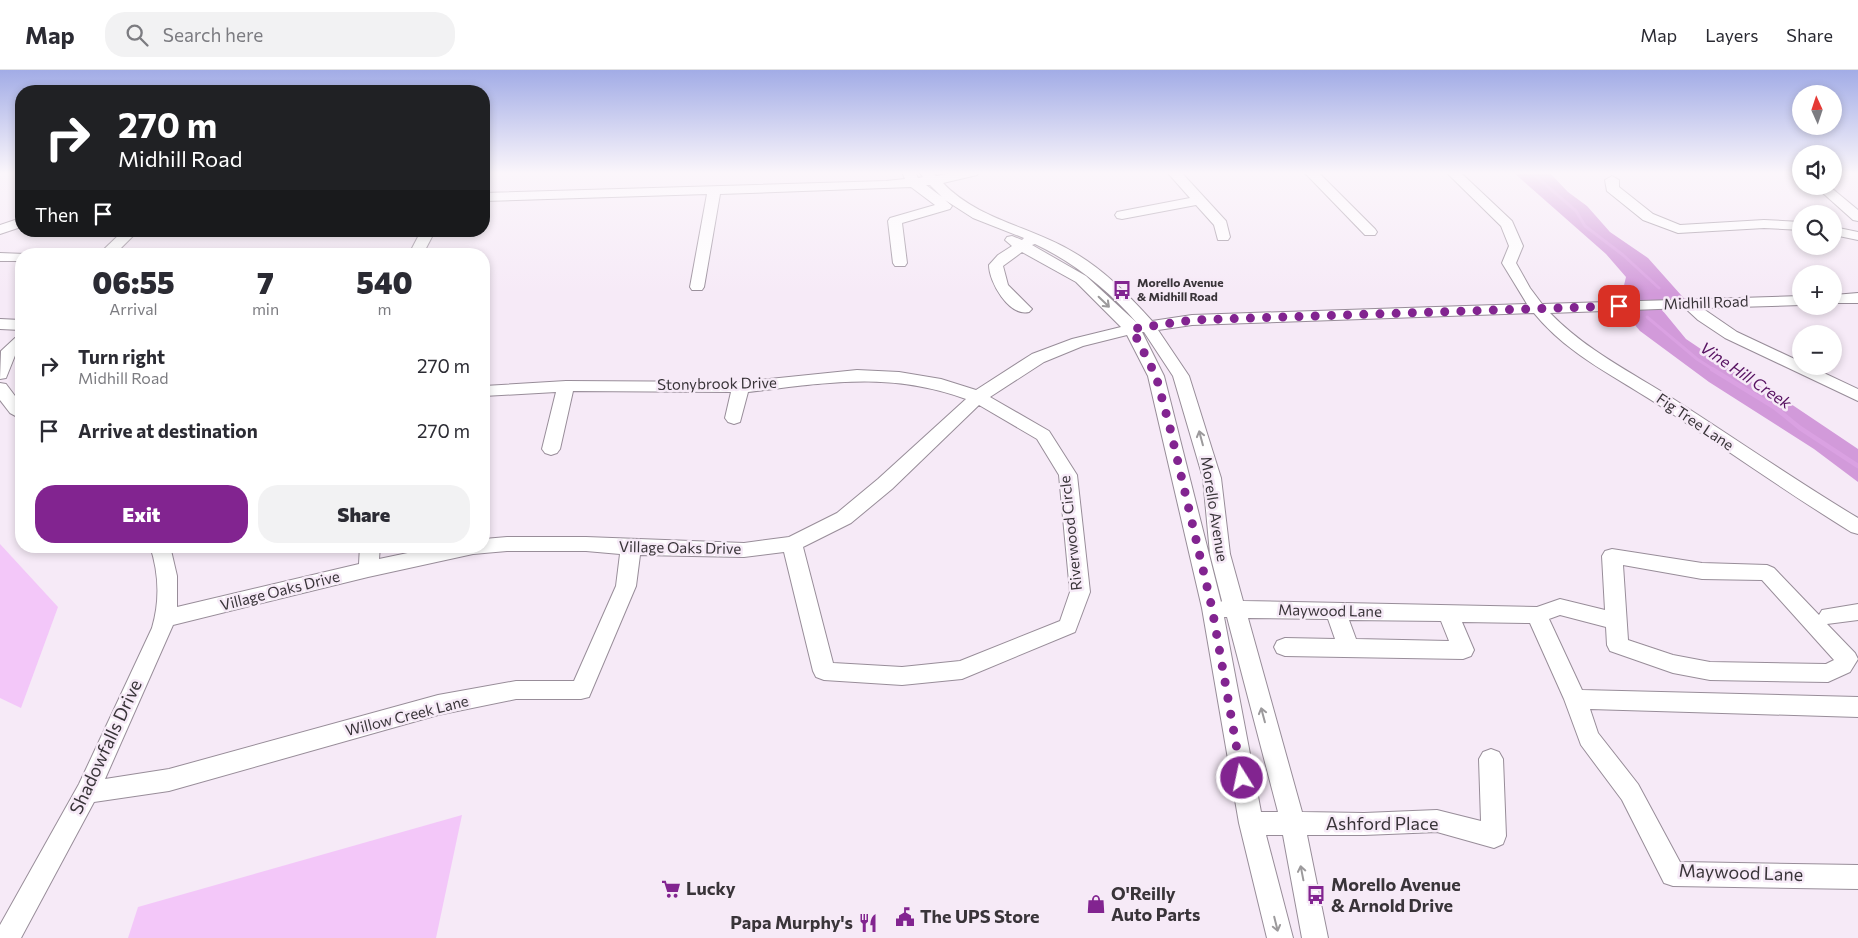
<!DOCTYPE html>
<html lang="en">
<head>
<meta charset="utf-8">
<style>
	:root { --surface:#fff; --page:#f2f2f3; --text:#2b2b33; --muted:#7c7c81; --line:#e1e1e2; --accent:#822490 }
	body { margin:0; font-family:Commissioner,sans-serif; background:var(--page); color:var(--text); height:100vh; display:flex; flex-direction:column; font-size:19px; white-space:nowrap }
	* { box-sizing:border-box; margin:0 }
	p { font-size:16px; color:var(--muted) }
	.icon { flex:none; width:28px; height:28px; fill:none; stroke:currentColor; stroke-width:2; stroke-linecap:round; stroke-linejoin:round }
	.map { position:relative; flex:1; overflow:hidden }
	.drawer { position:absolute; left:15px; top:178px; width:475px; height:305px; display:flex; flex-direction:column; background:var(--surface); border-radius:20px; box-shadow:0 2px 8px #0003 }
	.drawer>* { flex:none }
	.hud { position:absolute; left:15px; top:15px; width:475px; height:152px; border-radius:20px; box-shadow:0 2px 8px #0003; background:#202124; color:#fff; overflow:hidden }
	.needle { width:32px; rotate:357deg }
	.tools { position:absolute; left:1792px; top:15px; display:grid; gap:10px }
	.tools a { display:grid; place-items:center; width:50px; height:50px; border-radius:50%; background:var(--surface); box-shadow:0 2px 8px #0003; font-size:25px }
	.pin { position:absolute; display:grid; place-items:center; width:42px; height:42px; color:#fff; margin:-21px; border-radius:10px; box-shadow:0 2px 8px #0006 }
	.me { position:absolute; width:55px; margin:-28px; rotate:350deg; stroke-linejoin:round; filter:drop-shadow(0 0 4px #0008) }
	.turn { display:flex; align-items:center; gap:18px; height:105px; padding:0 20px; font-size:22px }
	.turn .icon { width:65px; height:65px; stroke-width:2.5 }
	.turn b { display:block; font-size:35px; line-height:42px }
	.then { display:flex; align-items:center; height:48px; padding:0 20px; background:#0003; gap:10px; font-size:19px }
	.eta { display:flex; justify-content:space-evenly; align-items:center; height:85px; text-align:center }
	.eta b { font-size:30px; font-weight:800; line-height:35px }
	.primary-button { display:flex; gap:10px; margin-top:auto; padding:10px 20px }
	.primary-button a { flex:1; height:58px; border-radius:20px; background:var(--accent); color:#fff; font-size:20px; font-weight:800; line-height:58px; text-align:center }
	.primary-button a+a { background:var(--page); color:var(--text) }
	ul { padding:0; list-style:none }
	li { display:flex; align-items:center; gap:15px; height:65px; padding:0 20px }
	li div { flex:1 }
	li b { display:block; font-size:19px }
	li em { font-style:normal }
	header { display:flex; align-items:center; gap:30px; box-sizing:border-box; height:70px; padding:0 25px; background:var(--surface); border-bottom:1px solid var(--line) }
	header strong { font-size:24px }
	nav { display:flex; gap:28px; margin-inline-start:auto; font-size:18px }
	.search { width:350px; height:45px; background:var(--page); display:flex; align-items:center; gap:12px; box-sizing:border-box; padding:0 18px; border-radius:20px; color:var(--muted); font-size:19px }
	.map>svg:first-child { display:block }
</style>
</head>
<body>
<header>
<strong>Map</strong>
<div class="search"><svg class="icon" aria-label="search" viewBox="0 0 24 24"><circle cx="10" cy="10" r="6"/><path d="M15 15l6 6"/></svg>Search here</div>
<nav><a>Map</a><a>Layers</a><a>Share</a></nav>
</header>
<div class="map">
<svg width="1858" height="868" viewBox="0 0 1858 868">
	<rect width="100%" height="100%" fill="#f6eaf7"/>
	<g fill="#f3c7f9">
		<path d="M0,474l58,63 -37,101 -21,-10z"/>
		<path d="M462,745l-26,123h-308l10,-31z"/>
	</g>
	<path fill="#d29ada" d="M1513,102h36l19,20 19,14 23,26 38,26 41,46 -31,1 28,34 49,33 53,30 70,47v33l-44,-33 -105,-67 -69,-51 -21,-25 7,-29 -20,-23z"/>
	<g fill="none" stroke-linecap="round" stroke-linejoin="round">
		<g stroke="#daa1e2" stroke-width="3">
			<path d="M1531,102l45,39 9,15 38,29 36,33"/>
			<path d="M1647,247l50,42 17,11"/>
		</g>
		<path stroke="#daa1e2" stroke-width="4.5" d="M1712,299l62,38 26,21 58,38"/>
		<g stroke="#988d99" stroke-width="2">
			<g id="minor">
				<path d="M902,102h13l3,6 5,-1 -4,-5h14l3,4 21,-4h21l-1,3 -34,8c33,35 84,43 125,66 33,18 60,45 84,72l40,-6 335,-11 -25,-41 7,-17 -8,-20 -55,-54h14l52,49 11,25 -7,17 14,25 12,16 259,-8v9l-99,3 35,24 64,30v4h8l49,23v12l-133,-63 -27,-18 -13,-12 -135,5c37,38 81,59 125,87 61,39 121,81 183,118v16l-7,-2c-63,-39 -124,-82 -186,-123 -46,-31 -95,-52 -131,-96l-342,12 -34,5 31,46 32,102 9,76 13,47 294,6 23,-8 45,11 -3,-54 3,-5 7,-2 90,14 65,2 7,3 45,47 3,-5 36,-6v16l-31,4 28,29 3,6 -8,13 -22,10 -118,-2 -37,-7 -63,-22 -3,-6 -1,-18 -46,-12 -11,4 33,71 276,7v20l-268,-8 8,24 40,51 42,78 178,3v24l-185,-3 -9,-3 -42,-83 -41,-55 -17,-46 -34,-76 -68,-1 12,28 -3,6 -8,3 -178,-3 -8,-3 -3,-6 3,-6 8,-3 50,1 -7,-20 -80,-1 54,194 62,1 73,-3 44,11 -2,-62 4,-7 8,-3 8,3 4,7 3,77 -3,8 -9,4 -57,-16 -73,3h-57l21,103h-26l-19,-103h-17l27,103h-26l-28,-115 -37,-215 -54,-232 -21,-41 -44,11 -39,16 -54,35 59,34 28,44 13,117 -15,40 -113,47 -60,6 -78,-5 -8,-3 -3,-6 -29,-119 -40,5 -104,-2 -4,31 -47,111 -8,2h-65l-78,16 -269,76 -75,11 -73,136h-21v-13l79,-141 73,-156c8,-27 7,-55 -2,-82h20l7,30v31l182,-43 1,-18h20l-1,13 62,-13h43v-7l23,-2h79l158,6 45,-6 48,-24 41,-34 88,-80c-78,-28 -139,-16 -218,-7l-8,30 -6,2 -6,-2 -3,-4 6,-26 -158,-1 -13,58 -3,4 -6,2 -6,-2 -3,-4 14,-57 -72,4v-10l82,-5 175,1 116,-12 42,2 42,7 35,11 56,-36 40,-15 49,-12 -45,-45 -54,-30 -19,14 5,19 24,24 -3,3c-20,5 -40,-30 -40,-47l9,-10 14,-9 -7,-6 2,-3 5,-1 10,4 2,-2 -51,-20 -28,-18 7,6 -2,3 -48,14 5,40 -2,3h-10l-2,-3 -5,-42 2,-3 45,-13 -24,-18 -191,7 -16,93 -2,3h-10l-2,-3 17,-93 -223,7v-8l402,-12 19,-2zM926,115h4l12,12zM1035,174c40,19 73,46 102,79l-51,-47 -54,-31zM1142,262h2l29,44 30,102 7,76 12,47 -1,1 -57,-226zM979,335l58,34 22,36 11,117 -10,29 -100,40 -58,6 -69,-4 -30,-116 48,-24 41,-34zM507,481h79l34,3 -4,32 -42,95h-58l-78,14 -269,74 -64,10 68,-154 195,-48 105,-23zM1623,495l79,14 60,1 72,80 -8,4 -116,-2 -37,-7 -45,-15zM1224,547h3l51,195h-17zM1349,550l92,1 8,20 -93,-2z"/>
				<path d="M1167,102h14l45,49 4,16 -2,3h-10l-4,-15 -18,-20 -74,14 -5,-1 -2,-3 2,-3 73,-14z"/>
				<path d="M1304,102h14l57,57 2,3 -2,3h-10z"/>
				<path d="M1612,106l7,4v7l34,27 27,11 84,-5 37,2v8l-37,-2 -86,5 -35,-13 -36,-29 -2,-11z"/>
				<path d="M1815,116h14l29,24v11l-5,-1z"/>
				<path d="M21,148v9l-21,7v-9z"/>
				<path d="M1834,157l24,5v8l-24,-5z"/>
				<path d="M123,161h15l-23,23h-16z"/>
				<path d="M421,161h14l-12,23h-14z"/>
				<path d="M0,183l25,1h-4v7h-21z"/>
				<path d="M1858,223v10h-24v-8z"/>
				<path d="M0,249l21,1v10l-21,-1z"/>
				<path d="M21,266v13l-5,4 -10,25 -6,1 1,-28 14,-13z"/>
				<path d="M0,313l6,1 15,20v15l-11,-6 -10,-13z"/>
			</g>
		</g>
		<use href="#minor" fill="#fff" fill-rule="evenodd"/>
	</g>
	<defs><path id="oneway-shaft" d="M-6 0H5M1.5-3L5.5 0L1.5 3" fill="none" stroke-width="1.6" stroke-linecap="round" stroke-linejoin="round" transform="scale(1.25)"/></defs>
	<g stroke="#9c9a9c">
		<use href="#oneway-shaft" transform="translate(1104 232) rotate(44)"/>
		<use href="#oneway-shaft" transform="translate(1201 368) rotate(-105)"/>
		<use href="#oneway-shaft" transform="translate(1263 645) rotate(-105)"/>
		<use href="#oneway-shaft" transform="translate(1302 803) rotate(-101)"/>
		<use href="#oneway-shaft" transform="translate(1276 854) rotate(76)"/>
	</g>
	<linearGradient id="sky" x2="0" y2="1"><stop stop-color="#a2ace6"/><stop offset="0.46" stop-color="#fbf6fb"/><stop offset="1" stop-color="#fbf6fb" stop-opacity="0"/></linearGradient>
	<rect width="1858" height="224" fill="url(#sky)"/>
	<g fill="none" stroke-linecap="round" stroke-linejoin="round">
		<path stroke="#822490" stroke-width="9" stroke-dasharray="0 16.2" d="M1242,708l-30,-170 -42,-180 -14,-52 -24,-47 60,-9 427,-14"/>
	</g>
	<defs>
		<g id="bus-bare" transform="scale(1.5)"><path d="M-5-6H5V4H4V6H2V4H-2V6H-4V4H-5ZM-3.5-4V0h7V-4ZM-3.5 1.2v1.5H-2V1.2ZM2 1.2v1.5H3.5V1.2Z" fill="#822490" stroke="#f6eaf7" stroke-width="2.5" paint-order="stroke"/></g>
		<g id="supermarket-bare" transform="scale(1.5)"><path d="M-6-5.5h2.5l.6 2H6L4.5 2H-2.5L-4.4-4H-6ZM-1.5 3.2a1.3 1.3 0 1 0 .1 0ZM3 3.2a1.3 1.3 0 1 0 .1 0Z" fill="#822490" stroke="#f6eaf7" stroke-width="2.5" paint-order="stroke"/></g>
		<g id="shop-bare" transform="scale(1.5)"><path d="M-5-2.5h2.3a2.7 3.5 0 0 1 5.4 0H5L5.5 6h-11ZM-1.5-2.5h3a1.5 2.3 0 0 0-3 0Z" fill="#822490" stroke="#f6eaf7" stroke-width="2.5" paint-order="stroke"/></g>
		<g id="civic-bare" transform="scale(1.5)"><path d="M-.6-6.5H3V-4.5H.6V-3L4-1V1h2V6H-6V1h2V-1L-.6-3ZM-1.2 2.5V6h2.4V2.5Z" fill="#822490" stroke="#f6eaf7" stroke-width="2.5" paint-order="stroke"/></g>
		<g id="restaurant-bare" transform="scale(1.5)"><path d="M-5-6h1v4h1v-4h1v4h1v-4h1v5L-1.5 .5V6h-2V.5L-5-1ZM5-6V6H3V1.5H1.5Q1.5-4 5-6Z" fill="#822490" stroke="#f6eaf7" stroke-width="2.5" paint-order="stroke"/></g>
	</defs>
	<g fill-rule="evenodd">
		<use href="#bus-bare" x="1122" y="220"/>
		<use href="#supermarket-bare" x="671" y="819"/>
		<use href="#bus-bare" x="1316" y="825"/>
		<use href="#shop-bare" x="1096" y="834"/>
		<use href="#civic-bare" x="905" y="847"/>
		<use href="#restaurant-bare" x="868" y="853"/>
	</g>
	<g text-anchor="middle" stroke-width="5" stroke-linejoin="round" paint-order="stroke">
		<g font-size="12" font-weight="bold" fill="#393439" stroke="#f6eaf7" text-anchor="start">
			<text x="1137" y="217">Morello Avenue<tspan x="1137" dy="14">&amp; Midhill Road</tspan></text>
		</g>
		<g font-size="15" fill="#393439" stroke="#f6eaf7">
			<text transform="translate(1706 233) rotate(-2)" y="5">Midhill Road</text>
			<text transform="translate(717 314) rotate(-1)" y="5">Stonybrook Drive</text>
			<text transform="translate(1695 352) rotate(34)" y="5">Fig Tree Lane</text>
			<text transform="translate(1214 439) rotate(81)" y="5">Morello Avenue</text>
			<text transform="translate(1071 463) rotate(-96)" y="5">Riverwood Circle</text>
			<text transform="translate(680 478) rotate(1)" y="5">Village Oaks Drive</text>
			<text transform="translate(280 521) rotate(-14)" y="5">Village Oaks Drive</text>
			<text transform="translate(1330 541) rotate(1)" y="5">Maywood Lane</text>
			<text transform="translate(407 646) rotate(-14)" y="5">Willow Creek Lane</text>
		</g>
		<g font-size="16" font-style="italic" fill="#561160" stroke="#f6eaf7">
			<text transform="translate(1746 305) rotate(34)" y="6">Vine Hill Creek</text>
		</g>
		<g font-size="18" fill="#393439" stroke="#f6eaf7">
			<text transform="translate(106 677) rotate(-65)" y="6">Shadowfalls Drive</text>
			<text x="1382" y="760">Ashford Place</text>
			<text transform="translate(1741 803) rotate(2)" y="6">Maywood Lane</text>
		</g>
		<g font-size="18" font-weight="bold" fill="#393439" stroke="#f6eaf7" text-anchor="start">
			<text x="1331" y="821">Morello Avenue<tspan x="1331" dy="21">&amp; Arnold Drive</tspan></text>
			<text x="686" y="825">Lucky</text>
			<text x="1111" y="830">O'Reilly<tspan x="1111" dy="21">Auto Parts</tspan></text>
			<text x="920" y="853">The UPS Store</text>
			<text x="853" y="859" text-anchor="end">Papa Murphy's</text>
		</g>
	</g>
</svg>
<div class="tools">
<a><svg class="needle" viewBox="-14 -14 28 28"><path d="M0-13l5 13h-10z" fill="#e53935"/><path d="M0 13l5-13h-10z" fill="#7c7c81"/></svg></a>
<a><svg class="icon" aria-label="sound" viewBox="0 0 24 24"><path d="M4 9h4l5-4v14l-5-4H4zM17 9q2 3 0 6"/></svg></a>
<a><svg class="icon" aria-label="search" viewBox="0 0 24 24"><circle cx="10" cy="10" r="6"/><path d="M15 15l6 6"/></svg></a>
<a>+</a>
<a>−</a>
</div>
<div class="pin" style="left:1619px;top:236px;background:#d93025"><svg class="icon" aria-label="arrive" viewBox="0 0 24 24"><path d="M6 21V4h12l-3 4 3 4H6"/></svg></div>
<svg class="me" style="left:1242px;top:708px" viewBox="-20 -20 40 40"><circle r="17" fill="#822490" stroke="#fff" stroke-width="3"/><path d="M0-11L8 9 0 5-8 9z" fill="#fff"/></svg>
<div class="hud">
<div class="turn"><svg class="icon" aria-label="right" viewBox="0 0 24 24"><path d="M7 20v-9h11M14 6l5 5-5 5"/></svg><div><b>270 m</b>Midhill Road</div></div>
<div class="then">Then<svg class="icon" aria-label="arrive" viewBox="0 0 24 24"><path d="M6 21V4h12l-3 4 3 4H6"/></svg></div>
</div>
<section class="drawer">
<div class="eta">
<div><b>06:55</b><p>Arrival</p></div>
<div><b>7</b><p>min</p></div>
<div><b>540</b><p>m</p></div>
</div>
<ul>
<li><svg class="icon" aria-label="right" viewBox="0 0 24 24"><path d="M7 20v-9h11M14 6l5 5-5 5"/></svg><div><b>Turn right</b><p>Midhill Road</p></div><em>270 m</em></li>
<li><svg class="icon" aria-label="arrive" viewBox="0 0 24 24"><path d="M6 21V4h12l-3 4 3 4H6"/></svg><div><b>Arrive at destination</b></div><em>270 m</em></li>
</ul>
<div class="primary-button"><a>Exit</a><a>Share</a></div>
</section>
</div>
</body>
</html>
